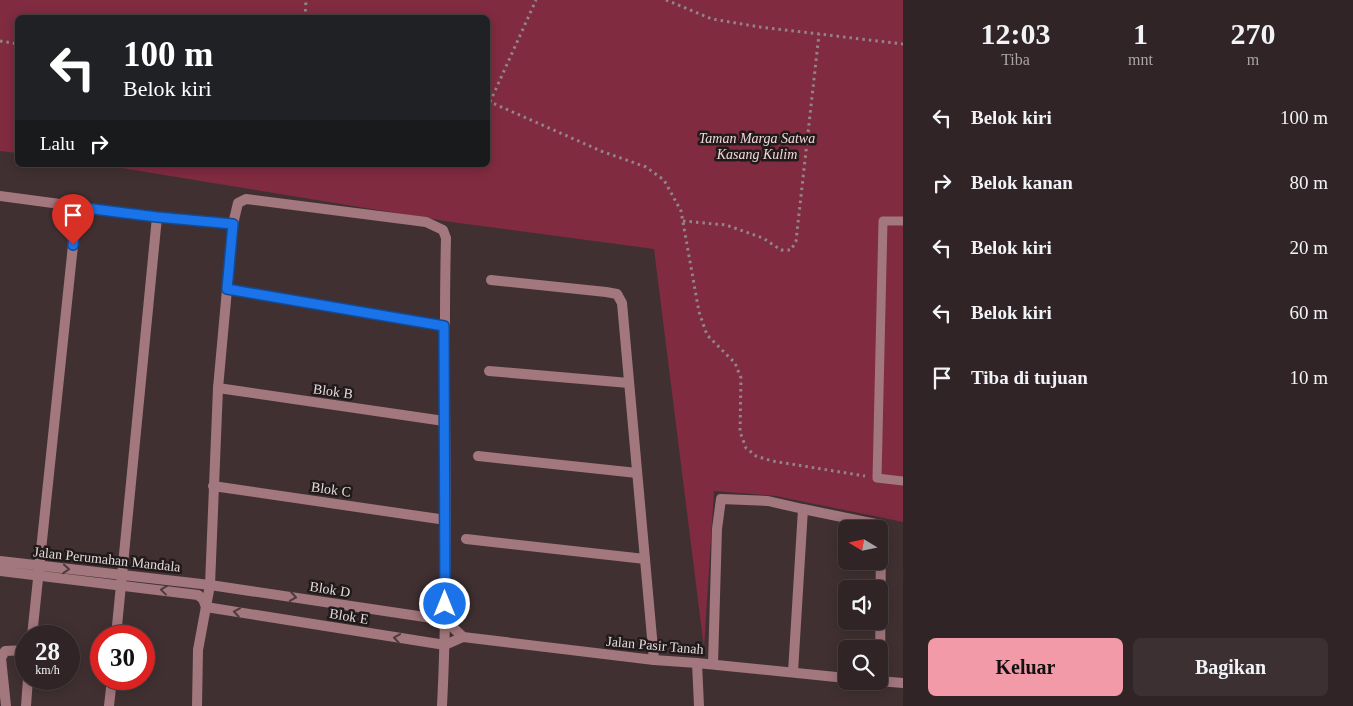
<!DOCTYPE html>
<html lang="id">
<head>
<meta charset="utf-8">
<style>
	:root { --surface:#302426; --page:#3c3032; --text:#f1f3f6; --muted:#a8a4a7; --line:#4b4143; --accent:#f39aa9 }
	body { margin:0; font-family:"Times New Roman",serif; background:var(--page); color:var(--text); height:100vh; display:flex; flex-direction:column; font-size:19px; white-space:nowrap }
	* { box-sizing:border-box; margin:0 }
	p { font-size:16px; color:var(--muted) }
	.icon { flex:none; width:28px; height:28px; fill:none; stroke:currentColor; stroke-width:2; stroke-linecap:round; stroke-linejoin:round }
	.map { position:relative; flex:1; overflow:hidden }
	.drawer { display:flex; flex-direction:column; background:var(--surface); width:450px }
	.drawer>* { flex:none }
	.hud { position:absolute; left:15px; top:15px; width:475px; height:152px; border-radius:8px; box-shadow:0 2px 12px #0003,0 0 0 1px var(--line); background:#202124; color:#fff; overflow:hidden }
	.needle { width:32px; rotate:280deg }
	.fabs { position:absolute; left:838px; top:520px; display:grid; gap:10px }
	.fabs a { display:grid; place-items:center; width:50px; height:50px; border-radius:8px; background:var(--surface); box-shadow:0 2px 12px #0003,0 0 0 1px var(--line); font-size:25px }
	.speed { position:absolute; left:15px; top:625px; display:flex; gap:10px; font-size:25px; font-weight:700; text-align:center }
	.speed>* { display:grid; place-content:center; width:65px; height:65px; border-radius:50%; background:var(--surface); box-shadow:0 2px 12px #0003,0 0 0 1px var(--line); line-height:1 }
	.speed small { font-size:12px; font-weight:400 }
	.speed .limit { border:8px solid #d22; background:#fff; color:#111 }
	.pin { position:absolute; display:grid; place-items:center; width:42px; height:42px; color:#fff; margin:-51px -21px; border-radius:50% 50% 50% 0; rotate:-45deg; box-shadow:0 0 5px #0007 }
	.pin .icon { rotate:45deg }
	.me { position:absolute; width:55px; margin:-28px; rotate:0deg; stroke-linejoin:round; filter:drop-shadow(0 0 4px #0008) }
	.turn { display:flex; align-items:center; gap:18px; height:105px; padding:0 25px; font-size:22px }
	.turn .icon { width:65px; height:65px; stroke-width:2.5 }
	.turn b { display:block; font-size:35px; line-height:42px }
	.then { display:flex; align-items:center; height:48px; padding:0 25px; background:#0003; gap:10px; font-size:19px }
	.eta { display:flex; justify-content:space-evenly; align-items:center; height:85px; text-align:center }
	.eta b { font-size:30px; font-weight:700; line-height:35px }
	.button { display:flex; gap:10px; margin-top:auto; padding:10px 25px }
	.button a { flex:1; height:58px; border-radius:8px; background:var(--accent); color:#111; font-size:20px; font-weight:700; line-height:58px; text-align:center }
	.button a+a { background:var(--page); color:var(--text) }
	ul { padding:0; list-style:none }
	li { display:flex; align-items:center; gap:15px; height:65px; padding:0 25px }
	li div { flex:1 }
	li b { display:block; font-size:19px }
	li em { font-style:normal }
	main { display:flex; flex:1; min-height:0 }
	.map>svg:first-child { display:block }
</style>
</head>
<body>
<main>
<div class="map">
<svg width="903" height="706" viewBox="0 0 903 706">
	<rect width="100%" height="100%" fill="#403032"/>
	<path fill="#802b40" d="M0,0h903v522l-127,-26 -62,-5 -10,157 -50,-399 -203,-27 -348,-57h385v-147h-470l-1,135 -17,-2z"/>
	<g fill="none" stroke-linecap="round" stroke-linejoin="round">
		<g stroke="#928587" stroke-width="3" stroke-dasharray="2.5 4" stroke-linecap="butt">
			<path d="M666,0l46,19 48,8 143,17"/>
			<path d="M305,18l1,-18"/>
			<path d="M0,41l18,3"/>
			<path d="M488,101l113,50 45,16 18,13 17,31 18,101 8,23 28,28 6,15 -1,54 6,16 10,8 16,5 93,15"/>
			<path d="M490,102l46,-102"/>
			<path d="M683,221l43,4 37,13 18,12h10l5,-9 23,-207"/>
		</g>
		<path stroke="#a2777d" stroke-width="9" d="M903,221h-20l-6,257 26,3"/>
		<g stroke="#a2777d" stroke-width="10">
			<path d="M0,196l157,21 76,7"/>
			<path d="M491,280l115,12 11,2 5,9 32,357"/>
			<path d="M227,289l217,37"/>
			<path d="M489,371l140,12"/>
			<path d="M218,388l226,33"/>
			<path d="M478,456l159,17"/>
			<path d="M213,486l233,34"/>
			<path d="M803,509l78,16 -1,156"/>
			<path d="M466,539l179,20"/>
			<path d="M0,561l210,24 235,35 18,17 -18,8 -239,-38 -3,-8 -5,-4 -198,-24"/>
			<path d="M32,636l45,-429"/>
			<path d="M116,636l41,-419"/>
			<path d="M463,637l191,23 43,3 149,15"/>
			<path d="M697,663l2,43"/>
			<path d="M713,664l4,-135 4,-30 47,2 35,8 -10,163"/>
			<path d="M879,681l24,2"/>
			<path d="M6,706l-5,-48 4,-7 21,-1"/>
			<path d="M26,706l2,-27"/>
			<path d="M109,706l3,-27"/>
			<path d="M197,706l1,-56 12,-65 8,-197 15,-164 5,-21 8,-4 180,23 17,8 3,8c-4,156 4,312 -4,468"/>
		</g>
	</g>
	<defs><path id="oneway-chevron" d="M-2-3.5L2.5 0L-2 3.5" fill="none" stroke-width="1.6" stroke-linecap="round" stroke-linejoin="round" transform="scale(1.25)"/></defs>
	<g stroke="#4e3b3d">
		<use href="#oneway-chevron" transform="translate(66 569) rotate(5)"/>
		<use href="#oneway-chevron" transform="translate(164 590) rotate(-173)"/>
		<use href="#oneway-chevron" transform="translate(293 597) rotate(9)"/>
		<use href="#oneway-chevron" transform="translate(237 612) rotate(-171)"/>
		<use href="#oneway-chevron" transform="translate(397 638) rotate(-171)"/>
	</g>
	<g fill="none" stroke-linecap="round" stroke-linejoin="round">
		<g stroke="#114b97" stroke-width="12">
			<path id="route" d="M73,245l4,-38 80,10 76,7 -6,65 217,37 1,278"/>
		</g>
		<use href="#route" stroke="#1a73e8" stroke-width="9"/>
	</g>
	<g text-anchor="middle" stroke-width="5" stroke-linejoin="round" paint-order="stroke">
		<g font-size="14" font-style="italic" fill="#f2d7da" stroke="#211a1b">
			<text x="757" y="143">Taman Marga Satwa<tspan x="757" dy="16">Kasang Kulim</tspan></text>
		</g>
		<g font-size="14" fill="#e5dadc" stroke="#211a1b">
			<text transform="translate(333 391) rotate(8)" y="5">Blok B</text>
			<text transform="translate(331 489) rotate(8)" y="5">Blok C</text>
			<text transform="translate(107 559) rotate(6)" y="5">Jalan Perumahan Mandala</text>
			<text transform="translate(330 589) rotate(9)" y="5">Blok D</text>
			<text transform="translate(349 616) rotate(9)" y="5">Blok E</text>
			<text transform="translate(655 645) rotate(5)" y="5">Jalan Pasir Tanah</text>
		</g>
	</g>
</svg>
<div class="fabs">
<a><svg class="needle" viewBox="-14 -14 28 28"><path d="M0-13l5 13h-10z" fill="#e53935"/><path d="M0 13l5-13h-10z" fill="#a8a4a7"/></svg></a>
<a><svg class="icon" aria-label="sound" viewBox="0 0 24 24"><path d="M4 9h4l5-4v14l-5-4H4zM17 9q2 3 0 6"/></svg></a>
<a><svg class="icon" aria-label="search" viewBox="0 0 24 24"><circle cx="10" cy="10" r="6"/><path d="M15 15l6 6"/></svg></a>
</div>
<div class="speed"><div>28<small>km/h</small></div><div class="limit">30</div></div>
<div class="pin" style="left:73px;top:245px;background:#d93025"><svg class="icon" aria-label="arrive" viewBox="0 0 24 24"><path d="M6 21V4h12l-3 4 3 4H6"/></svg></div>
<svg class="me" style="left:445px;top:604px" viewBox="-20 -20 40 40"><circle r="17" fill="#1a73e8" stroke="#fff" stroke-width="3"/><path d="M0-11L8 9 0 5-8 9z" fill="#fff"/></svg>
<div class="hud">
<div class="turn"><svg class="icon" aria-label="left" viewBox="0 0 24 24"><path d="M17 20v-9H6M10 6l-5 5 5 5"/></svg><div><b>100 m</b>Belok kiri</div></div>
<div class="then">Lalu<svg class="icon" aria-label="right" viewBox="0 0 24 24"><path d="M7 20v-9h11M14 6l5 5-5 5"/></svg></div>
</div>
</div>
<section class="drawer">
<div class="eta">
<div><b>12:03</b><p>Tiba</p></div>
<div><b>1</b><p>mnt</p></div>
<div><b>270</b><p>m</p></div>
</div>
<ul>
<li><svg class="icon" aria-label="left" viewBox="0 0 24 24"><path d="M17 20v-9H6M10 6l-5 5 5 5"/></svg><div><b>Belok kiri</b></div><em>100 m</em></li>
<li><svg class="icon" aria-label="right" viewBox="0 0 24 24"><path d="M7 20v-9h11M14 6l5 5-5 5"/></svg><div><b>Belok kanan</b></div><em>80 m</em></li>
<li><svg class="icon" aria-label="left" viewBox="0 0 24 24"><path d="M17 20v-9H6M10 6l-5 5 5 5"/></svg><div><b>Belok kiri</b></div><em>20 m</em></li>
<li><svg class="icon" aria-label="left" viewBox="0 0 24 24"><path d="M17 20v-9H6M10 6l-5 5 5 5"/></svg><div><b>Belok kiri</b></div><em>60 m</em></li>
<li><svg class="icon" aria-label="arrive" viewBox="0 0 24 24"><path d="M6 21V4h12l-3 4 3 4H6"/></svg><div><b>Tiba di tujuan</b></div><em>10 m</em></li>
</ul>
<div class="button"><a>Keluar</a><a>Bagikan</a></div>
</section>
</main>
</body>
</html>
